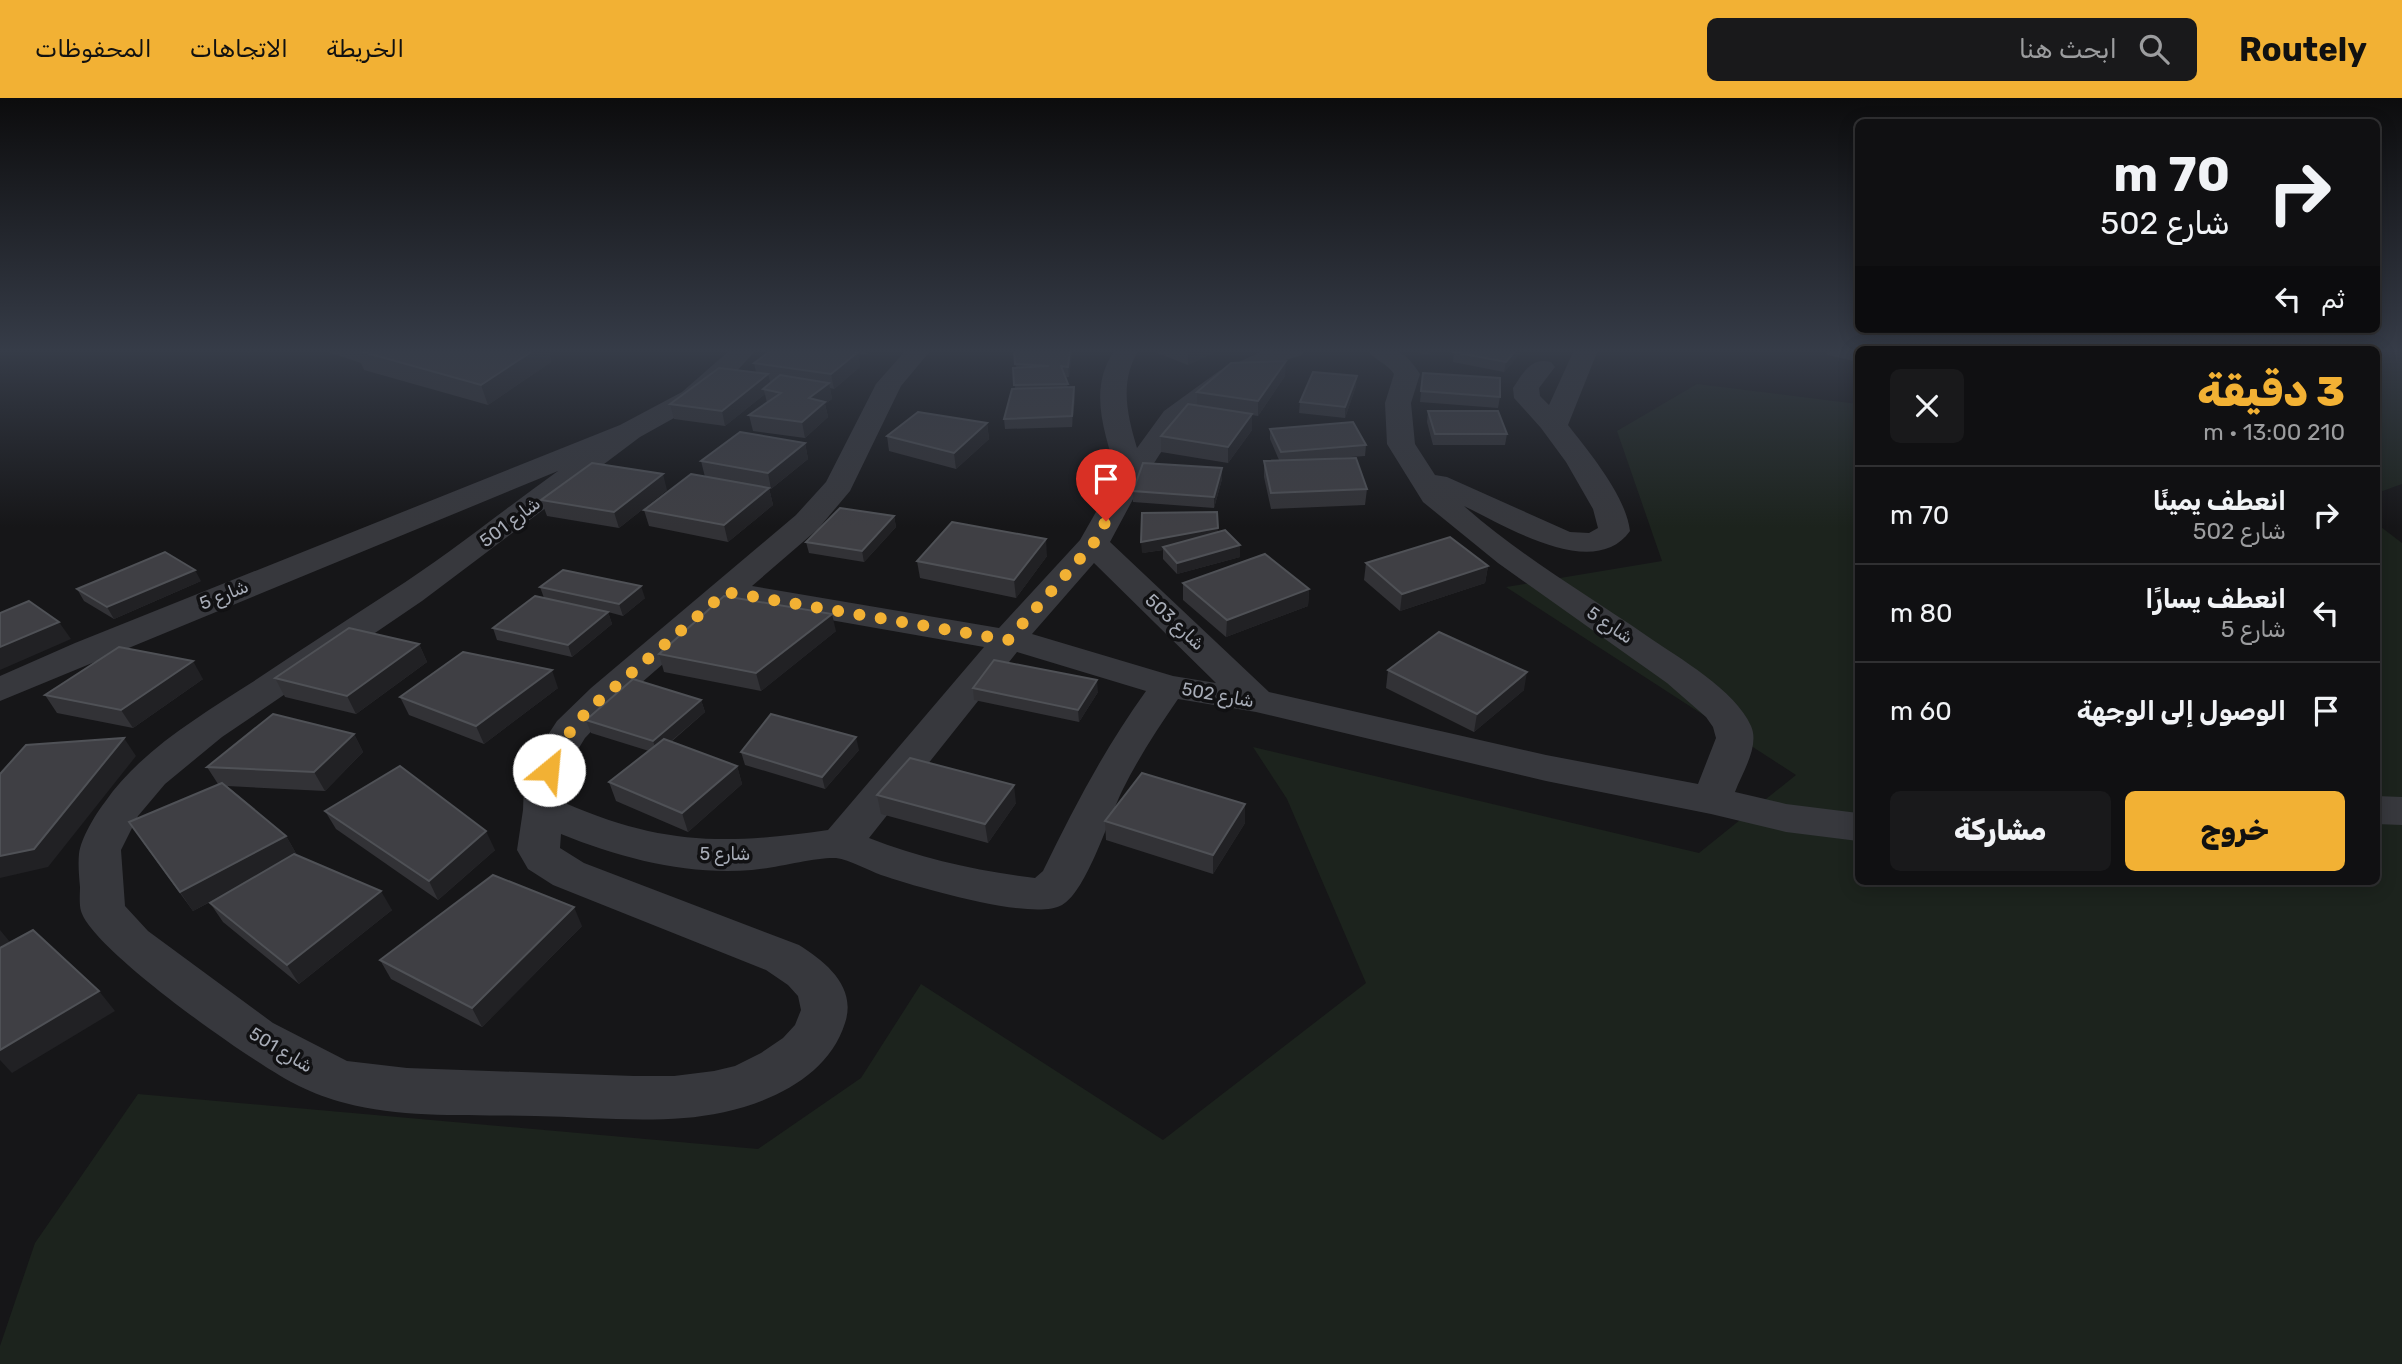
<!DOCTYPE html>
<html lang="ar">
<head>
<meta charset="utf-8">
<style>
	:root { --surface:#101012; --page:#19191b; --text:#f1f3f6; --muted:#9c9d9f; --line:#303032; --accent:#f2b134 }
	body { margin:0; font-family:Rubik,"Noto Naskh Arabic",sans-serif; background:var(--page); color:var(--text); direction:rtl; height:100vh; display:flex; flex-direction:column; font-size:26px; white-space:nowrap }
	* { box-sizing:border-box; margin:0 }
	p { font-size:23px; color:var(--muted) }
	.icon { flex:none; width:38px; height:38px; fill:none; stroke:currentColor; stroke-width:2; stroke-linecap:round; stroke-linejoin:round }
	.map { position:relative; flex:1; overflow:hidden; direction:ltr }
	.panel { position:absolute; left:1855px; top:248px; width:525px; height:539px; display:flex; flex-direction:column; background:var(--surface); border-radius:10px; box-shadow:0 4px 18px #0003,0 0 0 2px var(--line); direction:rtl }
	.panel>* { flex:none }
	.hud { position:absolute; left:1855px; top:21px; width:525px; height:214px; border-radius:10px; box-shadow:0 4px 18px #0003,0 0 0 2px var(--line); direction:rtl; background:#101012; color:var(--text); overflow:hidden }
	.pin { position:absolute; display:grid; place-items:center; width:60px; height:60px; color:#fff; margin:-72px -30px; border-radius:50% 50% 50% 0; rotate:-45deg; box-shadow:0 0 7px #0007 }
	.pin .icon { rotate:45deg }
	.me { position:absolute; width:77px; margin:-38px; rotate:28deg; stroke-linejoin:round; filter:drop-shadow(0 0 5px #0008) }
	.turn { display:flex; align-items:center; gap:24px; height:147px; padding:0 35px; font-size:32px }
	.turn .icon { width:91px; height:91px; stroke-width:2.5 }
	.turn b { display:block; font-size:49px; line-height:60px }
	.then { display:flex; align-items:center; height:66px; padding:0 35px; background:#0003; gap:14px; font-size:26px }
	.round { display:grid; place-items:center; flex:none; width:74px; height:74px; border-radius:10px; background:var(--page) }
	.head { display:flex; align-items:center; justify-content:space-between; height:119px; padding:0 35px }
	h1 { font-size:42px; font-weight:800; line-height:52px; color:var(--accent) }
	.cta { display:flex; gap:14px; margin-top:auto; padding:14px 35px }
	.cta a { flex:1; height:80px; border-radius:10px; background:var(--accent); color:#111; font-size:28px; font-weight:800; line-height:80px; text-align:center }
	.cta a+a { background:var(--page); color:var(--text) }
	ul { padding:0; list-style:none }
	li { display:flex; align-items:center; gap:21px; height:98px; padding:0 35px; border-top:2px solid var(--line) }
	li div { flex:1 }
	li b { display:block; font-size:26px }
	li em { font-style:normal }
	header { display:flex; align-items:center; gap:42px; box-sizing:border-box; height:98px; padding:0 35px; background:var(--accent); color:#111 }
	header strong { font-size:33px }
	nav { display:flex; gap:38px; margin-inline-start:auto; font-size:24px }
	.search { width:490px; height:63px; background:var(--page); display:flex; align-items:center; gap:18px; box-sizing:border-box; padding:0 24px; border-radius:10px; color:var(--muted); font-size:26px }
	.map>svg:first-child { display:block }
</style>
</head>
<body>
<header>
<strong>Routely</strong>
<div class="search"><svg class="icon" aria-label="search" viewBox="0 0 24 24"><circle cx="10" cy="10" r="6"/><path d="M15 15l6 6"/></svg>ابحث هنا</div>
<nav><a>الخريطة</a><a>الاتجاهات</a><a>المحفوظات</a></nav>
</header>
<div class="map">
<svg width="2402" height="1266" viewBox="0 0 2402 1266">
	<rect width="100%" height="100%" fill="#161618"/>
	<g fill="#1c231d">
		<path d="M2020,252h382v134l-25,9 -1,-143z"/>
		<path d="M1697,286l161,20v478h518l1,-358 25,19v821h-2402v-18l35,-103 103,-149 620,55 103,-71 60,-94 242,156 203,-157 -79,-184 -34,-52 446,106 97,-78 -290,-188 156,-26 -45,-130z"/>
	</g>
	<g fill="none" stroke-linecap="round" stroke-linejoin="round">
		<g fill="#37383d" fill-rule="evenodd">
			<path d="M730,252h26l-29,32 -26,21 -61,34 -218,164 -200,136 -57,47 -27,32 -17,34 4,56 23,25 125,92 74,38 60,7 227,8h40l40,-5 21,-5 26,-13 22,-15 12,-13 6,-15 -3,-14 -10,-11 -22,-15 -213,-85 -25,-16 -11,-19 6,-40 1,-27 10,-27 23,-35 34,-33 205,-173 30,-33 50,-98 30,-34h25l-30,36 -51,105 -32,38 -66,57 247,42 81,-88 37,-65c-12,-42 -30,-86 -2,-125h24c-20,31 -12,64 -2,98l27,-37 55,-40 46,-21h40l-3,5c-38,10 -93,39 -119,69 -31,35 -51,78 -73,118l159,150 277,63 152,29 18,-46 -3,-11 -7,-10 -39,-34 -169,-120 -75,-61 -36,-58 -2,-41 9,-29c-7,-11 -19,-13 -26,-24 29,0 35,-2 52,24l-9,29 4,41 20,31 12,2 123,55 19,1 9,-5 -5,-19 -27,-47 -25,-34 -27,-30 -1,-10c10,-15 18,-31 38,-26l4,5 -16,21 1,8 9,9 25,-55h24l-30,75c21,27 58,71 62,106 -36,51 -126,-6 -166,-25 55,49 122,88 183,130 32,22 88,54 104,90 9,20 -9,47 -16,66l51,12 72,9v28l-72,-9 -75,-18 -165,-33 -290,-69 -78,-13c-20,29 -39,58 -55,90 -14,28 -36,102 -61,116 -29,17 -148,-19 -181,-30 -13,-5 -31,-15 -45,-17 -20,-1 -60,10 -84,12 -66,5 -129,-11 -191,-36l-1,14 24,15 215,82c27,17 58,42 46,78 -20,64 -99,90 -161,95 -49,4 -100,-1 -149,-2 -62,-2 -130,3 -190,-13 -15,-4 -32,-10 -46,-17 -41,-19 -207,-136 -218,-175 -2,-7 -1,-17 -1,-24 -1,-11 -2,-23 -1,-33 2,-16 16,-39 26,-52 35,-51 95,-86 146,-119 46,-31 93,-61 139,-91 58,-37 112,-81 168,-121l-558,230v-25l75,-33 545,-218 62,-33zM1094,465l122,120 -43,-7 -141,-42zM733,505l251,44 -156,183c-102,15 -167,15 -263,-27l-1,-20 10,-27 11,-18 32,-34zM1017,554l129,39c-41,57 -72,116 -103,180l-8,7c-57,-7 -113,-19 -166,-40z"/>
			<path d="M1825,252h43h-10v12l-30,-7z"/>
			<path d="M2376,698l26,1v28l-26,-1z"/>
		</g>
	</g>
	<g fill="#323236">
		<path d="M235,252h21l-7,3z"/>
		<path d="M322,252h227l2,12 -63,43 -124,-35 -3,-7z"/>
		<path d="M772,252h100l-6,5 -8,-2 2,14 -26,22 -4,-1 2,11 -7,5 3,13 -23,21 -52,-7 -4,-16 18,-12 -2,-9 -40,32 -51,-7 -4,-15 86,-32 -2,-9z"/>
		<path d="M1014,252l58,3 -3,24h-4l3,10 7,10 -3,30 -67,2 -1,-10 11,-30 -2,-21 3,-1z"/>
		<path d="M1150,252h69l-31,15z"/>
		<path d="M1409,252h26l-7,5z"/>
		<path d="M1523,252l-19,22 -51,-10 1,-10z"/>
		<path d="M1423,275l77,24 -2,11 -78,-6z"/>
		<path d="M1285,278l-27,40 -6,-1v15l-24,33 -67,-11v-16l36,-31v-13z"/>
		<path d="M1356,288l-11,32 -46,-5 1,-11z"/>
		<path d="M1428,313l79,23 -2,11h-72l-6,-23z"/>
		<path d="M987,325l2,16 -33,30 -67,-18 -2,-15z"/>
		<path d="M1270,331l96,16 -1,11 -28,2 30,31 -2,16 -94,4 -7,-32v-16l15,-1 -9,-21z"/>
		<path d="M805,345l3,16 -37,30 -2,-1 4,17 -45,37 -79,-16 -5,-16 61,-33 -4,-16z"/>
		<path d="M1222,381l-8,29 -81,-6v-11z"/>
		<path d="M667,392l-48,38 -72,-12 -6,-16z"/>
		<path d="M894,418l2,11 -32,35 -55,-9 -3,-11z"/>
		<path d="M1218,430v4l22,25 -63,17 -14,-15v-9l-21,3z"/>
		<path d="M1047,458l-31,42 -96,-20 -3,-17z"/>
		<path d="M1366,465l122,3 -3,17 -85,28 -36,-31z"/>
		<path d="M201,483l-87,38 -30,-18 -7,-12z"/>
		<path d="M1183,485l126,6 -1,17 -82,31 -43,-37z"/>
		<path d="M540,489l105,11 -22,18 -15,-4 4,12 -40,33 -75,-17 -4,-12 51,-30z"/>
		<path d="M836,533l-75,60 -97,-19 -5,-18z"/>
		<path d="M419,546l8,18 -71,52 -71,-17 -10,-19z"/>
		<path d="M1388,572l136,20 -50,42 -88,-44z"/>
		<path d="M203,581l-70,49 -76,-15 -12,-18z"/>
		<path d="M558,590l-74,56 -75,-29 -9,-18z"/>
		<path d="M973,590l125,4 -19,30 -105,-22z"/>
		<path d="M701,602l4,12 -34,30 66,24 5,18 -54,48 -72,-31 -7,-19 40,-31 -58,-18 -5,-13z"/>
		<path d="M354,636l9,18 -38,39 -98,-5 59,50 11,19 95,55 -93,74 -76,-62 -13,-19 21,-12 -38,20 -51,-70 76,-57 -11,-17z"/>
		<path d="M859,652l-34,39 -80,-24 -4,-13z"/>
		<path d="M877,697l139,8 -28,40 -107,-29z"/>
		<path d="M1245,706v19l-32,51 -107,-34 -1,-19z"/>
		<path d="M325,713l170,39 -57,50 -102,-71z"/>
		<path d="M582,828l-100,101 -91,-48 -11,-19z"/>
	</g>
	<g fill="#212124">
		<path d="M534,252h15l2,12 -63,43 -7,-20z"/>
		<path d="M865,252h7l-6,5z"/>
		<path d="M1070,252h2v3l-3,24 -1,-10z"/>
		<path d="M1188,252h31l-31,15z"/>
		<path d="M1429,252h6l-7,5z"/>
		<path d="M1516,252h7l-19,22 2,-10z"/>
		<path d="M858,254l2,15 -26,22 -3,-15z"/>
		<path d="M1286,263l-1,15 -27,40v-15z"/>
		<path d="M768,276l4,15h-9l2,5 -40,32 -3,-15z"/>
		<path d="M1357,278l-1,10 -11,32v-11z"/>
		<path d="M829,285l3,16 -7,5 3,13 -23,21 -3,-16 7,-24z"/>
		<path d="M1074,289l1,10 -3,30v-11z"/>
		<path d="M1252,316v16l-24,33v-16z"/>
		<path d="M987,325l2,16 -33,30 -2,-16z"/>
		<path d="M805,345l3,16 -37,30 -3,-16z"/>
		<path d="M1222,370v11l-8,29v-11z"/>
		<path d="M663,376l4,16 -48,38 -5,-16z"/>
		<path d="M769,390l4,17 -45,37 -4,-17z"/>
		<path d="M894,418l2,11 -32,35 -2,-11z"/>
		<path d="M1218,430v12l-55,7v3l-21,3 -1,-11z"/>
		<path d="M1046,441l1,17 -31,42 -2,-18z"/>
		<path d="M1240,447v12l-63,17v-11z"/>
		<path d="M1488,468l-3,17 -85,28 2,-17z"/>
		<path d="M195,472l6,11 -87,38 -7,-12z"/>
		<path d="M641,488l4,12 -22,18 -4,-12z"/>
		<path d="M1309,491l-1,17 -82,31 1,-17z"/>
		<path d="M608,514l4,12 -40,33 -4,-12z"/>
		<path d="M832,516l4,17 -75,60 -5,-18z"/>
		<path d="M59,524l12,17 -71,31v-23z"/>
		<path d="M419,546l8,18 -71,52 -9,-18z"/>
		<path d="M193,563l10,18 -70,49 -12,-18z"/>
		<path d="M552,572l6,18 -74,56 -8,-18z"/>
		<path d="M1527,574l-3,18 -50,42 3,-18z"/>
		<path d="M1097,582l1,12 -19,30 -1,-12z"/>
		<path d="M701,602l4,12 -48,41 -4,-12z"/>
		<path d="M354,636l9,18 -38,39 -11,-19z"/>
		<path d="M856,639l3,13 -34,39 -3,-12z"/>
		<path d="M124,640l12,18 -88,111 -48,11v-22z"/>
		<path d="M737,668l5,18 -54,48 -6,-19z"/>
		<path d="M1014,687l2,18 -28,40 -3,-19z"/>
		<path d="M1245,706v19l-32,51v-19z"/>
		<path d="M486,733l9,19 -57,50 -9,-19z"/>
		<path d="M286,738l11,19 -104,56 -13,-19z"/>
		<path d="M381,793l11,19 -93,74 -12,-19z"/>
		<path d="M574,809l8,19 -100,101 -10,-19z"/>
		<path d="M0,832l10,12 -10,5z"/>
		<path d="M99,893l16,20 -103,62 -12,-13v-10z"/>
	</g>
	<g fill="#3f3f44" stroke="#4f5156" stroke-width="2">
		<path d="M356,252h178l-53,35z"/>
		<path d="M772,252h71l15,2 -27,22 -77,-11z"/>
		<path d="M1014,252h56l-2,17 -7,-1 7,18 -54,1 -1,-17 36,-2 -34,-2z"/>
		<path d="M1456,252h60l-10,12 -52,-10z"/>
		<path d="M1286,263l-28,40 -61,-9 34,-29z"/>
		<path d="M719,270l49,6 -46,37 -52,-7z"/>
		<path d="M1313,274l44,4 -12,31 -45,-5z"/>
		<path d="M1423,275l77,5v19l-79,-6z"/>
		<path d="M780,277l49,8 -20,15 16,4 -23,20 -53,-7 32,-22 -18,-4z"/>
		<path d="M1074,289l-2,29 -68,3 8,-30z"/>
		<path d="M1188,306l64,10 -24,33 -67,-11z"/>
		<path d="M1428,313h70l9,23h-72z"/>
		<path d="M918,314l69,11 -33,30 -67,-17z"/>
		<path d="M1353,324l13,23 -85,7 -11,-23z"/>
		<path d="M740,334l65,11 -37,30 -67,-12z"/>
		<path d="M1356,360l11,31 -96,4 -7,-32z"/>
		<path d="M592,365l71,11 -49,38 -73,-12z"/>
		<path d="M1143,365l79,5 -8,29 -81,-6z"/>
		<path d="M691,376l78,14 -45,37 -80,-15z"/>
		<path d="M840,410l54,8 -32,35 -56,-9z"/>
		<path d="M1217,414l1,16 -77,14 1,-29z"/>
		<path d="M952,424l94,17 -32,41 -97,-19z"/>
		<path d="M1225,432l15,15 -63,18 -14,-16z"/>
		<path d="M1450,439l38,29 -86,28 -36,-31z"/>
		<path d="M165,454l30,18 -88,37 -30,-18z"/>
		<path d="M1265,456l44,35 -82,31 -44,-37z"/>
		<path d="M563,472l78,16 -22,18 -79,-17z"/>
		<path d="M535,498l73,16 -40,33 -75,-17z"/>
		<path d="M724,498l108,18 -76,59 -97,-19z"/>
		<path d="M29,503l30,21 -59,25v-34z"/>
		<path d="M349,530l70,16 -72,52 -72,-18z"/>
		<path d="M1439,534l88,40 -50,42 -89,-44z"/>
		<path d="M119,549l74,14 -72,49 -76,-15z"/>
		<path d="M463,554l89,18 -76,56 -76,-29z"/>
		<path d="M994,562l103,20 -19,30 -105,-22z"/>
		<path d="M633,581l68,21 -48,41 -67,-21z"/>
		<path d="M273,616l81,20 -40,38 -107,-5z"/>
		<path d="M771,616l85,23 -34,40 -81,-25z"/>
		<path d="M124,640l-90,111 -34,7v-82l26,-29z"/>
		<path d="M664,641l73,27 -55,47 -73,-31z"/>
		<path d="M910,660l104,27 -29,39 -108,-29z"/>
		<path d="M400,668l86,65 -57,50 -104,-70z"/>
		<path d="M1142,675l103,31 -32,51 -108,-34z"/>
		<path d="M222,685l64,53 -106,56 -51,-70z"/>
		<path d="M294,756l87,37 -94,74 -77,-62z"/>
		<path d="M493,777l81,32 -102,101 -92,-48z"/>
		<path d="M33,832l66,61 -99,59v-102z"/>
	</g>
	<linearGradient id="sky" x2="0" y2="1"><stop stop-color="#0c0c0d"/><stop offset="0.59" stop-color="#363c48"/><stop offset="1" stop-color="#363c48" stop-opacity="0"/></linearGradient>
	<rect width="2402" height="429" fill="url(#sky)"/>
	<g fill="none" stroke-linecap="round" stroke-linejoin="round">
		<path stroke="#f2b134" stroke-width="12" stroke-dasharray="0 21.6" d="M549,672l22,-40 17,-20 138,-118 282,48 85,-96 13,-23"/>
	</g>
	<g text-anchor="middle" stroke-width="7" stroke-linejoin="round" paint-order="stroke">
		<g font-size="18" fill="#a8adb8" stroke="#111113">
			<text transform="translate(510 424) rotate(-37)" y="6">شارع 501</text>
			<text transform="translate(224 497) rotate(-22)" y="6">شارع 5</text>
			<text transform="translate(1175 524) rotate(43)" y="6">شارع 503</text>
			<text transform="translate(1610 527) rotate(34)" y="6">شارع 5</text>
			<text transform="translate(1218 597) rotate(10)" y="6">شارع 502</text>
			<text x="725" y="762">شارع 5</text>
			<text transform="translate(281 952) rotate(31)" y="6">شارع 501</text>
		</g>
	</g>
</svg>
<div class="pin" style="left:1106px;top:423px;background:#d93025"><svg class="icon" aria-label="arrive" viewBox="0 0 24 24"><path d="M6 21V4h12l-3 4 3 4H6"/></svg></div>
<svg class="me" style="left:549px;top:672px" viewBox="-20 -20 40 40"><circle r="19" fill="#fff"/><path d="M0-13L10 11 0 6-10 11z" fill="#f2b134"/></svg>
<div class="hud">
<div class="turn"><svg class="icon" aria-label="right" viewBox="0 0 24 24"><path d="M7 20v-9h11M14 6l5 5-5 5"/></svg><div><b>70 m</b>شارع 502</div></div>
<div class="then">ثم<svg class="icon" aria-label="left" viewBox="0 0 24 24"><path d="M17 20v-9H6M10 6l-5 5 5 5"/></svg></div>
</div>
<section class="panel">
<div class="head"><div><h1>3 دقيقة</h1><p>210 m · 13:00</p></div><a class="round"><svg class="icon" aria-label="close" viewBox="0 0 24 24"><path d="M6 6l12 12M18 6L6 18"/></svg></a></div>
<ul>
<li><svg class="icon" aria-label="right" viewBox="0 0 24 24"><path d="M7 20v-9h11M14 6l5 5-5 5"/></svg><div><b>انعطف يمينًا</b><p>شارع 502</p></div><em>70 m</em></li>
<li><svg class="icon" aria-label="left" viewBox="0 0 24 24"><path d="M17 20v-9H6M10 6l-5 5 5 5"/></svg><div><b>انعطف يسارًا</b><p>شارع 5</p></div><em>80 m</em></li>
<li><svg class="icon" aria-label="arrive" viewBox="0 0 24 24"><path d="M6 21V4h12l-3 4 3 4H6"/></svg><div><b>الوصول إلى الوجهة</b></div><em>60 m</em></li>
</ul>
<div class="cta"><a>خروج</a><a>مشاركة</a></div>
</section>
</div>
</body>
</html>
